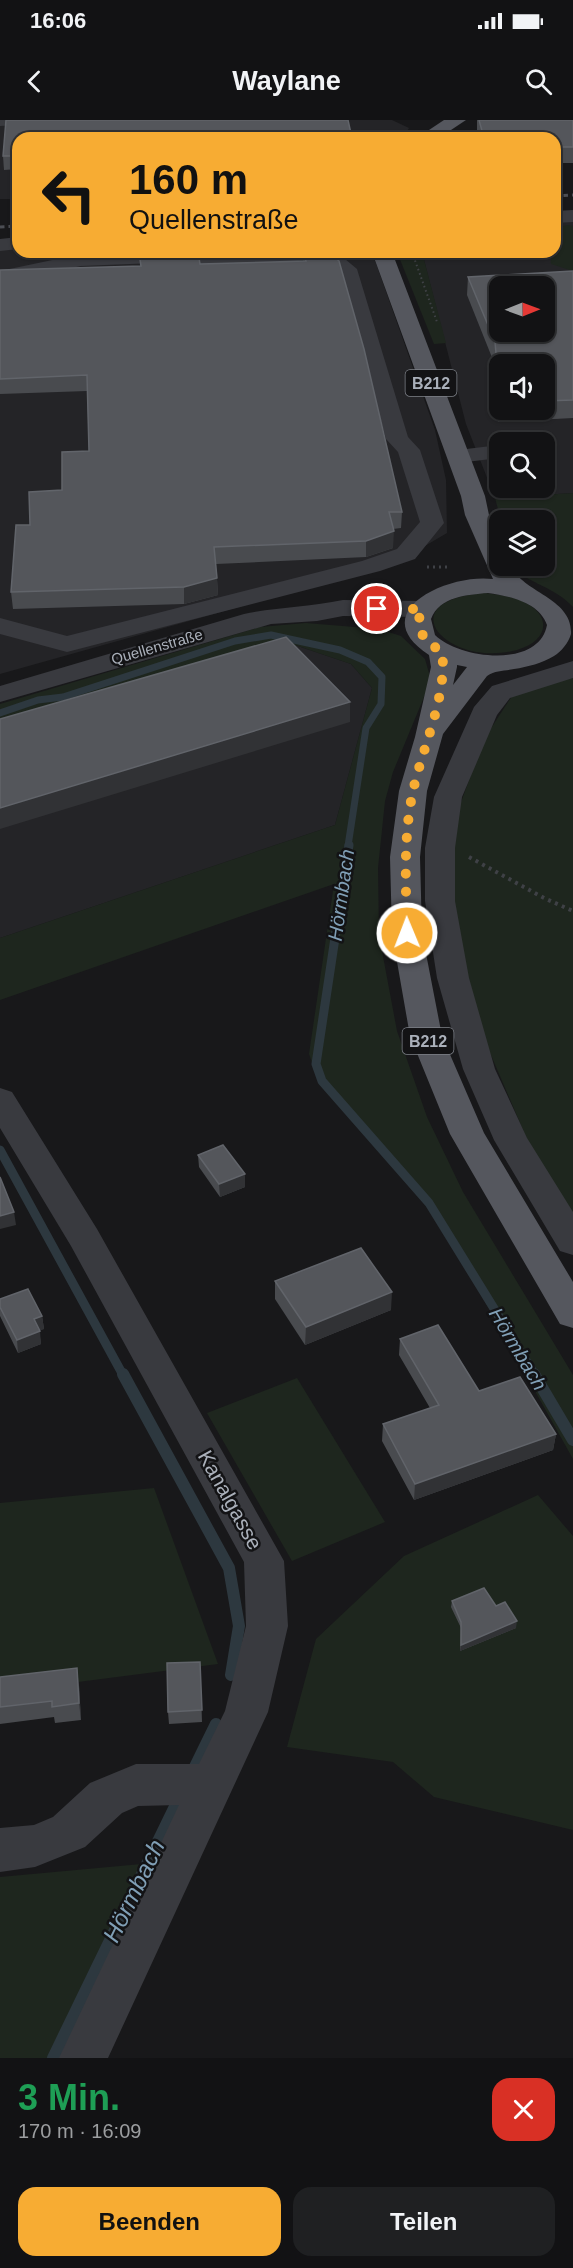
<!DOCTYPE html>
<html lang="de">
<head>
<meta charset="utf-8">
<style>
	:root { --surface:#121214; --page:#1f2022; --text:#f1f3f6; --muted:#9c9ea0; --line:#313234; --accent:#f7ac33 }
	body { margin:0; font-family:Helvetica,sans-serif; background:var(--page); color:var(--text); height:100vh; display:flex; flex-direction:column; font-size:22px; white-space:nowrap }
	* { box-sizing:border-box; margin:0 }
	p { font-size:20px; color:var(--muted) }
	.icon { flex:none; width:33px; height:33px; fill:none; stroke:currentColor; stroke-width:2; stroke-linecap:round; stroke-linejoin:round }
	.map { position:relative; height:1938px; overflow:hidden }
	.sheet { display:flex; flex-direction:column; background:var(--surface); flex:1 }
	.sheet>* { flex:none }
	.top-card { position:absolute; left:12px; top:12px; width:549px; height:126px; border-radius:18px; box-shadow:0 2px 4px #0004,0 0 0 2px var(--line); background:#f7ac33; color:#111; overflow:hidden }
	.needle { width:39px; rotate:89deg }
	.buttons { position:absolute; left:489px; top:156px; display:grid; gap:12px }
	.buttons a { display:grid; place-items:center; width:66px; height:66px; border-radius:12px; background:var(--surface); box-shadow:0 2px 4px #0004,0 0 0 2px var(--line); font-size:30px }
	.pin { position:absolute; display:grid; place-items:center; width:51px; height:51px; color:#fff; margin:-26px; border:3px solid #fff; border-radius:50%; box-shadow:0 2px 6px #0007 }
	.me { position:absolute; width:66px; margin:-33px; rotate:359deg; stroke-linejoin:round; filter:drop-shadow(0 0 4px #0008) }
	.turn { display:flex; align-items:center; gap:21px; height:126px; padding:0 18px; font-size:27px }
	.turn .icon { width:78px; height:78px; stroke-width:2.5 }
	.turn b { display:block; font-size:42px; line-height:51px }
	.round { display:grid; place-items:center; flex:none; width:63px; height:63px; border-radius:18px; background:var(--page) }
	.overview { display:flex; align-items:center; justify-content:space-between; height:102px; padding:0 18px }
	h1 { font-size:36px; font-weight:600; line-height:45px; color:#1e9e55 }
	.cta { display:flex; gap:12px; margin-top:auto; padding:12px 18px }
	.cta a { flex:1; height:69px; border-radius:18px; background:var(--accent); color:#111; font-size:24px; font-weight:600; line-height:69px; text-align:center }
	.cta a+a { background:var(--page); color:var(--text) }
	.status { display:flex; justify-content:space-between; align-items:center; height:42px; padding:0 30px; background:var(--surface); direction:ltr }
	.status svg { height:16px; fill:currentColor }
	header { display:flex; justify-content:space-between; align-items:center; height:78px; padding:0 18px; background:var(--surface); font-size:27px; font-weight:600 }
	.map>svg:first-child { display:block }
</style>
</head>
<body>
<div class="status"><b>16:06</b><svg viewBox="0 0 49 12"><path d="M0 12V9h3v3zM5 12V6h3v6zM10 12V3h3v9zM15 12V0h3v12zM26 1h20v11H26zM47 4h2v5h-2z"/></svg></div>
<header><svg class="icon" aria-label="back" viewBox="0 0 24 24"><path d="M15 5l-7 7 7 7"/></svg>Waylane<svg class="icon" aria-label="search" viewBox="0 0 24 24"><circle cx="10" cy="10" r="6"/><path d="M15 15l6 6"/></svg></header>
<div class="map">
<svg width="573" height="1938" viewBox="0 0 573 1938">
	<rect width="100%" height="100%" fill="#18181a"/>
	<g fill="#242427" fill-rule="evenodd">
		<path d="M0,0h392l17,8 -6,10h-385v61h-18z"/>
		<path d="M573,100v273l-78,5 -29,-74 -44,-172h133v-31zM500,166h44v46h-44zM500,244h44v46h-44zM500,322h44v46h-44z"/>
		<path d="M0,127h18v5h354l63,178 11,50 1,53 -34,20 -95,32 -318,89z"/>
		<path d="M292,524l59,20 21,24 -37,137 -335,113v-214z"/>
	</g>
	<g fill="#1e261e">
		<path d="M568,105l5,1v45l-22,-7 -1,-12h5v-24z"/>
		<path d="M397,132h25l24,91 -12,1z"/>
		<path d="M573,373v114c-18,-20 -44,-23 -62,-41h33v-46h-43l-6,-22z"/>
		<path d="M486,473c12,2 25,3 36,8 31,14 27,40 -5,49 -70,19 -131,-50 -31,-57z"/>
		<path d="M306,503l73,6 22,7 24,23 6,21 -38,92 -8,29 -7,67 1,67 18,96 30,86 36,75 110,183v84l-99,-177 -47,-77 -107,-120 -11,-31 25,-170 -334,116v-62l335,-113 37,-137 -21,-24 -59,-20 -292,80v-20l260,-77z"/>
		<path d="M573,558v540l-35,-53 -50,-117 -24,-86 -14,-84 10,-73 24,-66 28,-43 40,-15z"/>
		<path d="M297,1258l88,144 -93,39 -85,-148z"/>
		<path d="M154,1368l64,176 -218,28v-189z"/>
		<path d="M538,1375l35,41v294l-139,-33 -41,-35 -106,-15 29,-108 88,-83z"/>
		<path d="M196,1739l-94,199h-102v-181z"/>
	</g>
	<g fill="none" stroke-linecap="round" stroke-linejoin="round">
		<path stroke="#2d383f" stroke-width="7" d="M0,593l38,-13 25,-3 172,-56 36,-6 69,15 28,12 14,15 -1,27 -15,24 -18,118"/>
		<g stroke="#2d383f" stroke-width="9">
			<path d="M349,725l-33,219 6,17 107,122 106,172"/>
			<path d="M0,1030l123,225"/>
		</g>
		<g stroke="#2d383f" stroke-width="12">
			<path d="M123,1254l106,194 10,58 -8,49"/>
			<path d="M534,1254l39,66"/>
			<path d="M192,1653l24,-49"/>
			<path d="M53,1938l127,-262"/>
		</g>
		<path stroke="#3f4146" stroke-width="2" stroke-dasharray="1.5 3" stroke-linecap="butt" d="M412,132l25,70"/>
		<path stroke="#3f4146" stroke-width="3" stroke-dasharray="2 4" stroke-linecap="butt" d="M427,447h23"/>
		<path stroke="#3f4146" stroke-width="4" stroke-dasharray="3 4.5" stroke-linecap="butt" d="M469,737l75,41 29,13"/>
		<g fill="#393a3f" fill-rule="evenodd">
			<path d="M0,0h34l-3,4 -31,2z"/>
			<path d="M573,90v12l-18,1v-12z"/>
			<path d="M18,117v12l-18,2v-12z"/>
			<path d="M132,132h189l24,7 12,10 51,168 12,13 24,73 -29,36 -35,12 -313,81 -67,-18v-16l67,18 295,-75 35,-12 23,-27 -22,-70 -12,-13 -45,-164 -10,-8 -15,-4 -137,2 -25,-2 -73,3 -81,17v-12l81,-17z"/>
			<path d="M491,326l8,2v10l-41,5 -8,-2 -3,-5 3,-5z"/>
			<path d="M343,480l79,1 9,3 4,5 -4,5 -9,3 -79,-1 -26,5 -46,3 -271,78v-16l244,-72c33,-7 66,-7 99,-14z"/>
			<path d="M573,541v17l-63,20 -13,17 -35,82 -7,51v53l14,77 26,91 32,69 46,74v43l-13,-4 -66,-111 -31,-71 -26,-91 -12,-77v-53l9,-51 40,-90 18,-21z"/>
			<path d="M0,968l12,4 85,137 187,332 4,65 -20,86 -160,346h-49l120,-253 -41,1 -16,7 -37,34 -50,20 -35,5v-44l34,-3 19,-8 37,-34 46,-19h63l26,-53 21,-85 -2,-64 -173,-316 -71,-118z"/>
		</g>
		<g fill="#55575e" fill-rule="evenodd">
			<path d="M444,0h22l-27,18h-22z"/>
			<path d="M372,132h20l93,244 4,19 11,25v26h11c12,27 62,32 60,68 -2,8 -10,18 -17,22 -12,7 -26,11 -40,13 -10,2 -18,1 -27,7l-44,58 -16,57 -7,66 2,76 20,103 42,97 89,149v46l-13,-4 -110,-190 -40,-98 -18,-103 -2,-76 9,-66 16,-54 16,-70 -2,-12c-66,-43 19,-82 64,-76l-28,-64 -4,-19zM488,473c21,3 51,9 59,32 -8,44 -88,34 -112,10l-4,-16c9,-23 36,-24 57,-26zM457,545l10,2 -14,18 4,-18z"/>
		</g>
		<g stroke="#4c4e54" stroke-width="3" stroke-dasharray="4.5 4" stroke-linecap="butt">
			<path d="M555,76l18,-1"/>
			<path d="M0,107l18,-1"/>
		</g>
	</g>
	<g fill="#494b4f" fill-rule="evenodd">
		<path d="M477,0h96v43h-18v-25h-76l-2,-8z"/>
		<path d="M18,18v31l-14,1 -1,-14z"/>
		<path d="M139,132l61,12 103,-3v-9l99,260 -1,16 -8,1v19l-27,9 -150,7 2,31 -34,9 -171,5 -2,-17 19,-67 32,-35 27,-39 -2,-60 -87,3v-124l140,-4z"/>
		<path d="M329,132h9v3z"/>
		<path d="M573,151v147l-75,4 -5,-62 -26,-65 1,-18zM500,244h44v46h-44z"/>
		<path d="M198,1035l47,19v13l-25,10 -21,-30z"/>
		<path d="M275,1161l116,29 -86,35 -30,-46z"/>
		<path d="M0,1179l42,17 2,13 -5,1 2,14 -23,9 -18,-37z"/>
		<path d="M400,1219l79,52 77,43 -3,16 -139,50 -32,-59 1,-17 47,-16 -31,-53z"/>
		<path d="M452,1481l44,5 20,22 -56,23 1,-23 -10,-21z"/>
		<path d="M200,1542l2,60 -33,2 -1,-12z"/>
		<path d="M0,1557l79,8 2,35 -26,3 -1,-6 -54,7z"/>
	</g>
	<g fill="#313235">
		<path d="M394,411l-1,17 -27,9v-16z"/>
		<path d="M217,458l1,17 -34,9v-17z"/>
		<path d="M350,582v20l-350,107v-21z"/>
		<path d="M245,1054v13l-25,10 -1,-13z"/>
		<path d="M14,1092l2,13 -16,4v-13z"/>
		<path d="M392,1172l-1,18 -86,35 1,-18z"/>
		<path d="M42,1196l2,13 -9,3 -1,-13z"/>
		<path d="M40,1211l1,13 -23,9 -1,-13z"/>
		<path d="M556,1314l-3,16 -139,50 1,-16z"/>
		<path d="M517,1501l-1,7 -56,23 1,-6z"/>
		<path d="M77,1548l2,17 2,35 -2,-17z"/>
	</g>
	<g fill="#54565b" stroke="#61646a" stroke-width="1.5" fill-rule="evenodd">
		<path d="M6,0h342l4,18h-334v18h-15z"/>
		<path d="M479,0h94v27h-18v-9h-71z"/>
		<path d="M139,132h59l2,12 106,-3 -3,-9h19l8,2 9,7 25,88 38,163h-13l5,19 -28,10 -152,6 3,31 -33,9 -173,5 5,-67h14l-1,-33 33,-2v-38l27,-1 -2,-76 -87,4v-109l141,-4z"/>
		<path d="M573,151v129l-29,1v-37h-44v35l-5,-57 -27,-65zM500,166h44v46h-44z"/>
		<path d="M286,517l64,65 -350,106v-89z"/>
		<path d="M223,1025l22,29 -26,10 -21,-29z"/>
		<path d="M0,1057l14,35 -14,4z"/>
		<path d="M361,1128l31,44 -86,35 -31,-46z"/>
		<path d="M28,1169l14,27 -8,3 6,12 -23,9 -17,-33v-8z"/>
		<path d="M438,1205l41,66 41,-14 36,57 -141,50 -32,-60 56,-19 -39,-66z"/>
		<path d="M484,1468l12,18 9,-4 12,19 -56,24v-23l-9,-21z"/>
		<path d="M200,1542l2,48 -34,2 -1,-49z"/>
		<path d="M77,1548l2,35 -27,4v-6l-52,6v-30z"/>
	</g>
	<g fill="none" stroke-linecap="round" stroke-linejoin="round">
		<path stroke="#f7ac33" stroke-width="10" stroke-dasharray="0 18" d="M377,489h45c-9,21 3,32 20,43 6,42 -20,97 -29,139 -10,46 -7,95 -6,142"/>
	</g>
	<g text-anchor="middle" stroke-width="5" stroke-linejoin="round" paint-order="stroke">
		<g font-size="15" fill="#aab0ba" stroke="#131315">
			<text transform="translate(157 527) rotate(-16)" y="5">Quellenstraße</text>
		</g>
		<g fill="#131315" stroke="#7d8188" stroke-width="1.5">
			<rect x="405.5" y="250" width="51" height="26" rx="4.5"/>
			<rect x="402.5" y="908" width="51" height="26" rx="4.5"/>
		</g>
		<g font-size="16" font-weight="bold" fill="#aab0ba">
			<text x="431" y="269">B212</text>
			<text x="428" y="927">B212</text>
		</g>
		<g font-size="20" font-style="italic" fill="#809fb6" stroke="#131315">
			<text transform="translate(341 775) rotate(-82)" y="7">Hörmbach</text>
			<text transform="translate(518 1229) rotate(59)" y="7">Hörmbach</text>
		</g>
		<g font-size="21" fill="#aab0ba" stroke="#131315">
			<text transform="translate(230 1380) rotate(61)" y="7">Kanalgasse</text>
		</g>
		<g font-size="24" font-style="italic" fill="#809fb6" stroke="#131315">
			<text transform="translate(134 1771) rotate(-64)" y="8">Hörmbach</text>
		</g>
	</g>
</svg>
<div class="buttons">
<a><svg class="needle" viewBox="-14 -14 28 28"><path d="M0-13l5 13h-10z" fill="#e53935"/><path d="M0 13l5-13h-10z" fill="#9c9ea0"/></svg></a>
<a><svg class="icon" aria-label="sound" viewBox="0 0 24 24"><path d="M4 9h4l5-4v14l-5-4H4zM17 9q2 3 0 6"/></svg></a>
<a><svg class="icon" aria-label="search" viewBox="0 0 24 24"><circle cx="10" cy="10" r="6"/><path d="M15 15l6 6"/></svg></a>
<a><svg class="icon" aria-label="layers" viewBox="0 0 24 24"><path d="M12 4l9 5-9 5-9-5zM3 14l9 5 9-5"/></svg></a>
</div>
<div class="pin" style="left:377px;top:489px;background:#d93025"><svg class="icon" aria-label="arrive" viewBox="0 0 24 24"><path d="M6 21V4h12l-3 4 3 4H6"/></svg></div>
<svg class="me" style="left:407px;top:813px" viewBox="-20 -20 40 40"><circle r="17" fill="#f7ac33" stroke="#fff" stroke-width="3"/><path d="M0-11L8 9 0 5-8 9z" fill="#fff"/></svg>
<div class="top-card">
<div class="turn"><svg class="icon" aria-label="left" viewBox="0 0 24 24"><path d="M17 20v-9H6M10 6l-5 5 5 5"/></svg><div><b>160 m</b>Quellenstraße</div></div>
</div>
</div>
<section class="sheet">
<div class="overview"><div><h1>3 Min.</h1><p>170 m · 16:09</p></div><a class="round" style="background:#d93025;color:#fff"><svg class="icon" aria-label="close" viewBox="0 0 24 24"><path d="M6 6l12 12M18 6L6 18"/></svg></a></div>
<div class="cta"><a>Beenden</a><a>Teilen</a></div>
</section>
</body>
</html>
